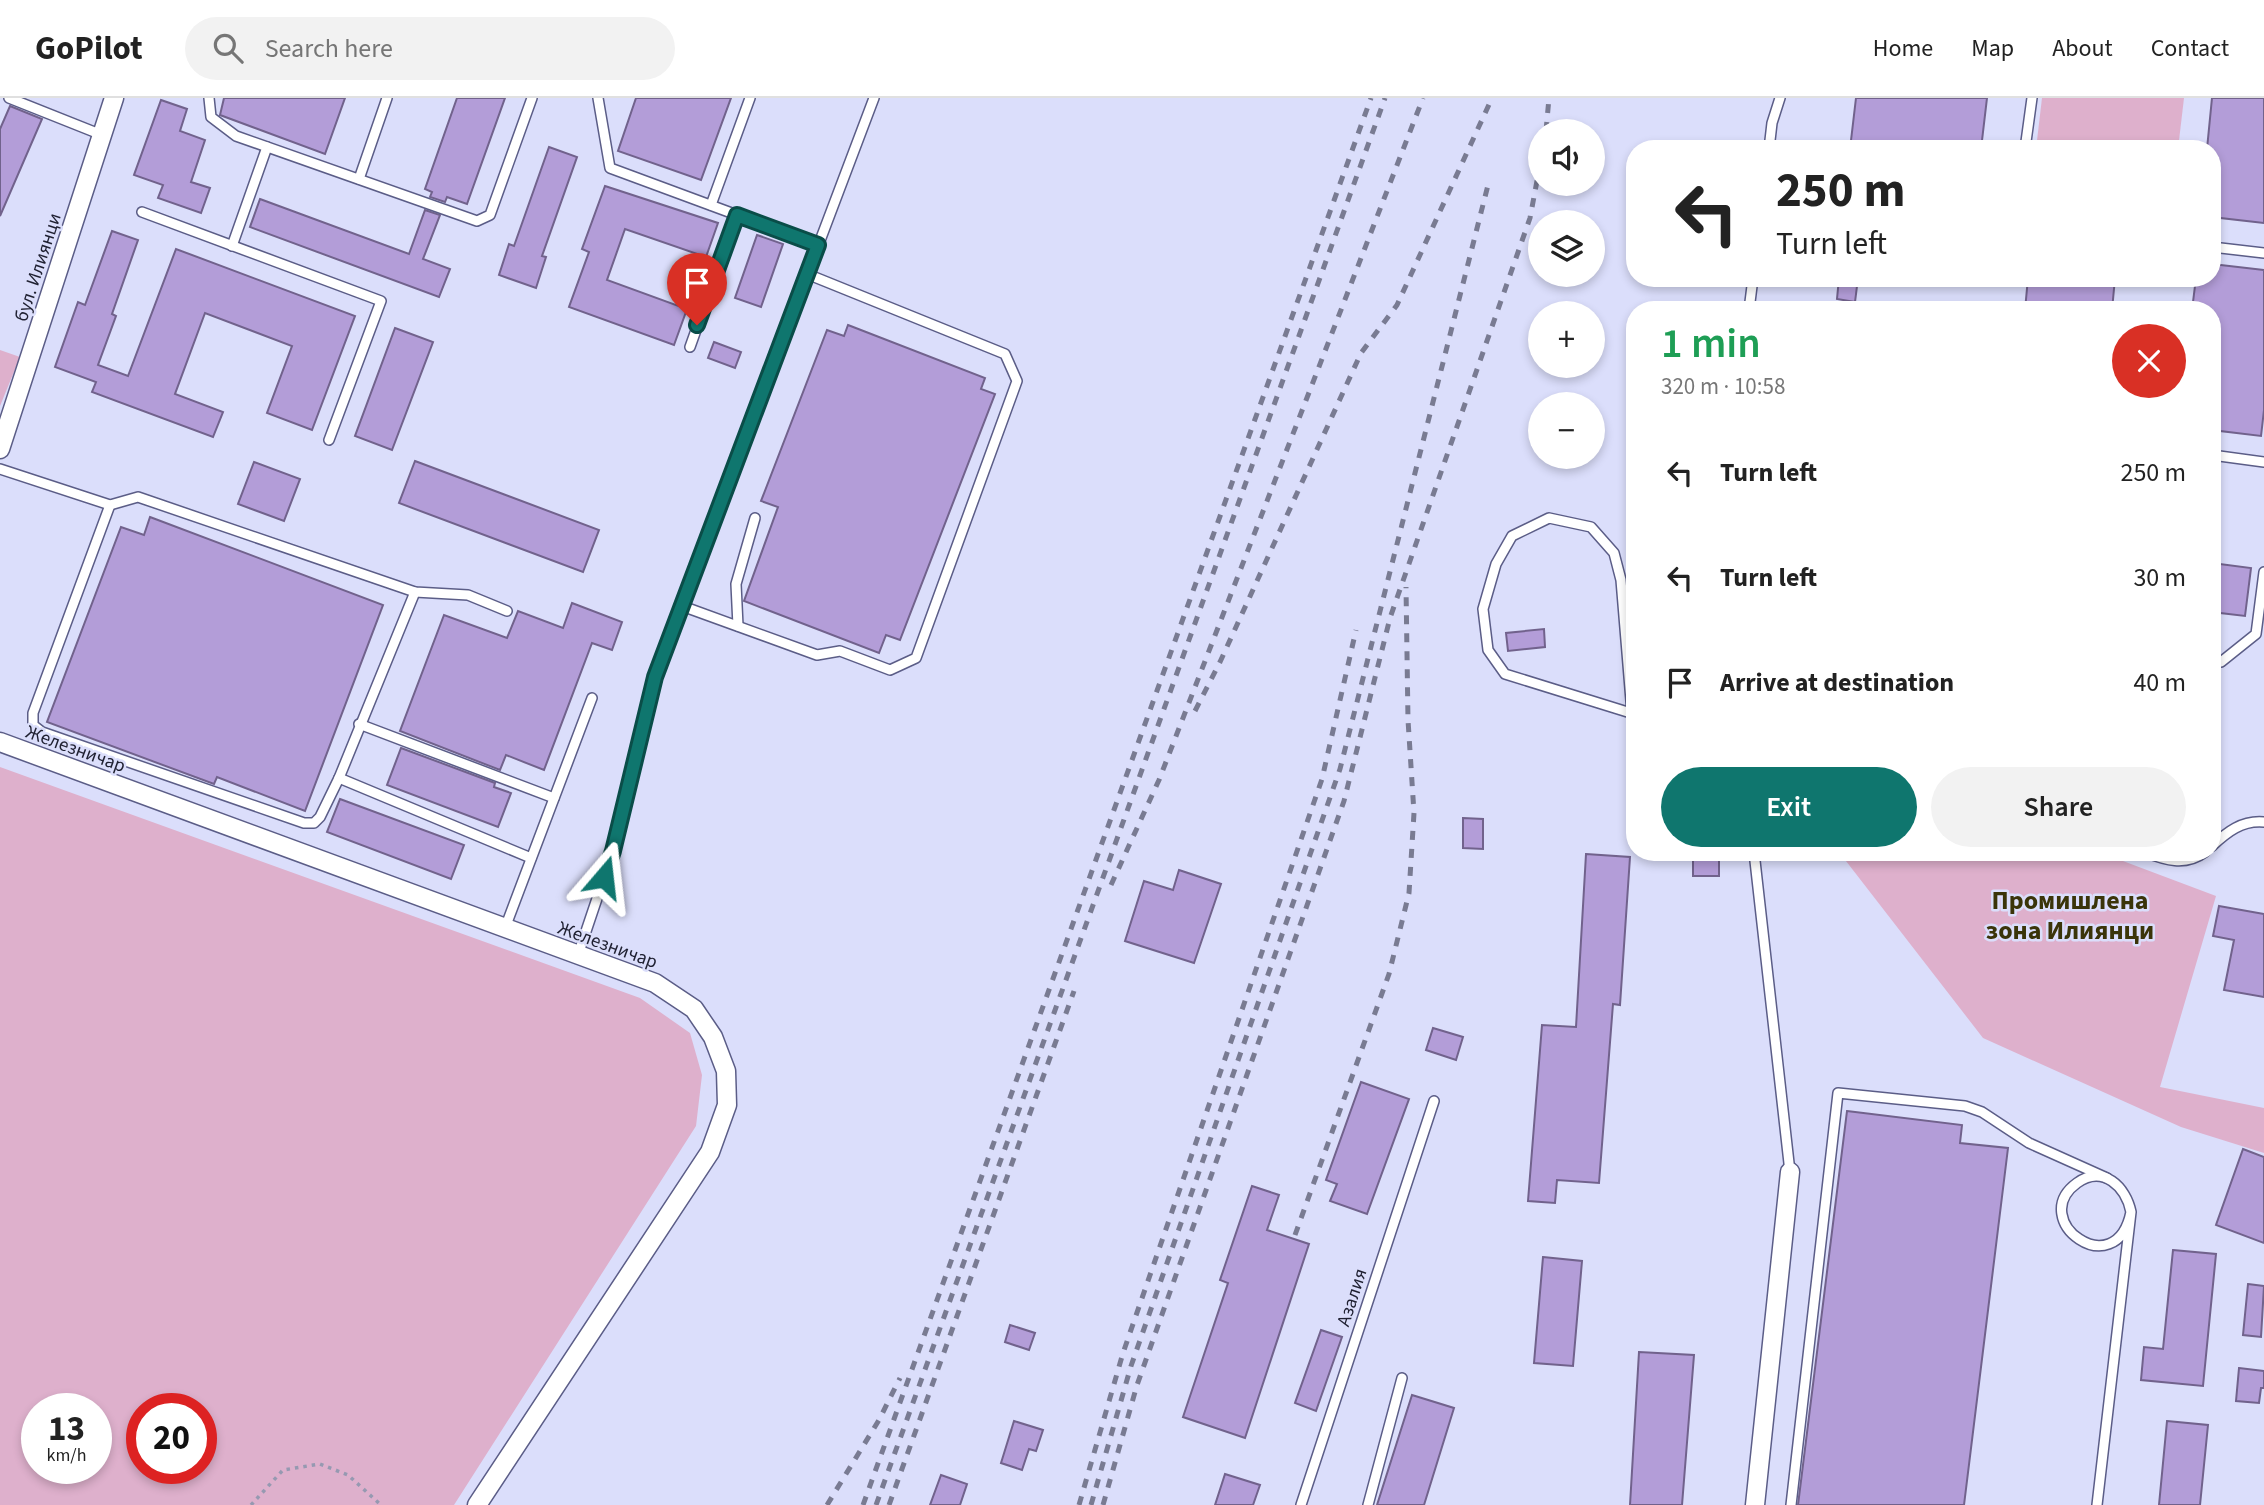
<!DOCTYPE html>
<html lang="en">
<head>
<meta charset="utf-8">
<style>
	:root { --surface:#fff; --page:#f2f2f2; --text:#222; --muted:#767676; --line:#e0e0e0; --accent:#0f766e }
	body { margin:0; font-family:"Source Sans 3",sans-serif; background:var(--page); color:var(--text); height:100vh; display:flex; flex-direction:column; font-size:26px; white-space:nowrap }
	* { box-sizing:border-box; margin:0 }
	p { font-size:23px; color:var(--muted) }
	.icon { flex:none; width:38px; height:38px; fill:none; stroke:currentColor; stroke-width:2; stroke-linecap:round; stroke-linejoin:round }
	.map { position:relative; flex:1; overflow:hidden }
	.panel { position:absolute; left:1626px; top:203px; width:595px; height:560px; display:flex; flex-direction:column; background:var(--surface); border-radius:28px; box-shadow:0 4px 10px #0003 }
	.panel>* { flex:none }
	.hud { position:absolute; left:1626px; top:42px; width:595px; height:147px; border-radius:28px; box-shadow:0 4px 10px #0003; background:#fff; color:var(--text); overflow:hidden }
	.fabs { position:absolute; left:1528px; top:21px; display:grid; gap:14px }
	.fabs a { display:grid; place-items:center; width:77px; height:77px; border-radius:50%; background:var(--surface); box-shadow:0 4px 10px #0003; font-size:35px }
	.speed { position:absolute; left:21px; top:1295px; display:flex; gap:14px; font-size:35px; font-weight:700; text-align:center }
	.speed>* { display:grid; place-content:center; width:91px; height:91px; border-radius:50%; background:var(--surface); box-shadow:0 4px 10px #0003; line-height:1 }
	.speed small { font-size:18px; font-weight:400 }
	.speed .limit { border:10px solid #d22; background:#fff; color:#111 }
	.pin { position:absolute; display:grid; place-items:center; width:60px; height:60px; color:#fff; margin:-72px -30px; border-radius:50% 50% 50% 0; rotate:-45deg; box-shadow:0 0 7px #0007 }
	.pin .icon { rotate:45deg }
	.me { position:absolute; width:77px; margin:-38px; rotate:17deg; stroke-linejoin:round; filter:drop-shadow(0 0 5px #0008) }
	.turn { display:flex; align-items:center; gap:24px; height:147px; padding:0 35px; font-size:32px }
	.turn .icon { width:91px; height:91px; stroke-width:2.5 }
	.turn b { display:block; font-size:49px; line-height:60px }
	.round { display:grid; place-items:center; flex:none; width:74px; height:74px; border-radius:37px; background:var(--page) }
	.summary { display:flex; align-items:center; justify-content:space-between; height:119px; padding:0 35px }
	h1 { font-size:42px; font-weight:600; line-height:52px; color:#1e9e55 }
	.action { display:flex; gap:14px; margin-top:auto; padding:14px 35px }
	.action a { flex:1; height:80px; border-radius:42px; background:var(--accent); color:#fff; font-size:28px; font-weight:600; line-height:80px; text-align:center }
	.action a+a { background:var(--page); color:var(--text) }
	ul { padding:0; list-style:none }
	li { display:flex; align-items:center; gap:21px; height:105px; padding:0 35px }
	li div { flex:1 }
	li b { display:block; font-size:26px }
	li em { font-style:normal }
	header { display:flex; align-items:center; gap:42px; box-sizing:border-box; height:98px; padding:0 35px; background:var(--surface); border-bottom:2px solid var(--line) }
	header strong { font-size:33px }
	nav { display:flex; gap:38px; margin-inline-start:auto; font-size:24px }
	.search { width:490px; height:63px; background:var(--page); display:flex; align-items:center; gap:18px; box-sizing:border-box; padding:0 24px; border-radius:38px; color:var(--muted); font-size:26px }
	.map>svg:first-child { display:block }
</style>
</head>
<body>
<header>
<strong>GoPilot</strong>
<div class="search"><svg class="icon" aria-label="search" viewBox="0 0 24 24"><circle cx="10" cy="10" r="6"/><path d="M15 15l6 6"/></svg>Search here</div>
<nav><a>Home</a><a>Map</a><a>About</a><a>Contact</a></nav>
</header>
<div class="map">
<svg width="2264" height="1407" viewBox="0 0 2264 1407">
	<rect width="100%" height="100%" fill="#dbdefb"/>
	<g fill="#deb0cc" fill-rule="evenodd">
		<path d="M2042,0h142l-6,51h-142z"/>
		<path d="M0,252l20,7 -20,49z"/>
		<path d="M0,669l640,231 50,35 12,42 -6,51 -242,379h-454zM37,1311h59v59h-59zM142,1311h59v59h-59z"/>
		<path d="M1839,754h260l117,44 -56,191 104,21v45l-83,-26 -198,-89z"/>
	</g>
	<g fill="#b39dd8" stroke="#71628c" stroke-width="2">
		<path d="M224,0h121l-20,56 -105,-39z"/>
		<path d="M457,0h48l-38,106 -20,-7 -2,5 -15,-5 2,-5 -7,-3z"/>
		<path d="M636,0h95l-30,82 -83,-29z"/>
		<path d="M1856,0h131l-6,51h-131z"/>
		<path d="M2212,0h52v125l-52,-6v-68h-5z"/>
		<path d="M161,2l26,9 -7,22 25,9 -14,42 19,6 -9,25 -43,-15 5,-13 -29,-10z"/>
		<path d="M10,8l32,13 -42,97v-87z"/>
		<path d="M549,49l28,10 -35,99 4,1 -10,31 -37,-13 10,-31 5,2z"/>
		<path d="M605,88l113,37 -12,34 -81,-28 -18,51 80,29 -13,36 -105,-38 20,-55 -7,-3z"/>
		<path d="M260,101l149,55 16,-44 15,5 -17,44 27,10 -11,28 -189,-70z"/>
		<path d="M112,133l26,9 -26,74 4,2 -18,49 30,11 48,-127 179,67 -43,114 -45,-17 25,-67 -87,-33 -30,81 48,18 -10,25 -121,-45 4,-10 -41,-15 23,-65 7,3z"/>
		<path d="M757,137l26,9 -22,63 -26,-9z"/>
		<path d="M2212,166l52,6v140l-3,26 -49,-6v-120h-20l4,-32h16z"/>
		<path d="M1839,180h19l-3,24 -18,-3z"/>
		<path d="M2028,180h87l-3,32h-87z"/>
		<path d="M848,227l137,53 -4,11 14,5 -95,246 -14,-5 -7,18 -135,-52 34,-94 -17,-6 66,-171 17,6z"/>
		<path d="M395,230l38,14 -41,108 -37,-14z"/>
		<path d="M714,244l27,10 -6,16 -27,-10z"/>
		<path d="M415,363l184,69 -16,42 -184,-69z"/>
		<path d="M254,364l46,17 -16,42 -46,-17z"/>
		<path d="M150,419l233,88 -78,206 -88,-34 -3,7 -167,-62 74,-195 23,8z"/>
		<path d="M2212,465l39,5 -6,48 -33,-4z"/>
		<path d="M572,505l50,19 -10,28 -20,-7 -48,127 -38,-15 -6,15 -100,-39 44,-116 63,23 11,-27 45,17z"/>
		<path d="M1544,531l1,18 -37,4 -2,-18z"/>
		<path d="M401,650l94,35 -1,4 17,6 -13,34 -111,-42z"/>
		<path d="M340,701l124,46 -13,34 -124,-47z"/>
		<path d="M1463,720l20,1v30l-20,-1z"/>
		<rect x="1693" y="754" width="26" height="24"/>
		<path d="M1586,756l44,3 -10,148 -7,-1 -14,179 -42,-3 -2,23 -27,-2 14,-176 34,2z"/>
		<path d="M1179,772l42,14 -27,79 -69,-22 19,-60 29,9z"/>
		<path d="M2219,808l45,8v83l-40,-7 10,-50 -21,-4z"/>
		<path d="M1433,930l30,9 -7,23 -30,-10z"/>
		<path d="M1361,984l48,17 -42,115 -37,-13 7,-17 -11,-4z"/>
		<path d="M1847,1013l115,14 -2,18 48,5 -44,357h-166z"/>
		<path d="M2243,1051l21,8v86l-48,-18z"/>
		<path d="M1252,1088l27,9 -12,35 42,14 -64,194 -62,-21 45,-134 -8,-3z"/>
		<path d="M2173,1152l43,4 -13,132 -62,-6 3,-33 19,2z"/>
		<path d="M1543,1159l39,4 -9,105 -39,-3z"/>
		<path d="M2248,1186l16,2 -3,51 -18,-2z"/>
		<path d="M1010,1227l25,8 -6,17 -24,-8z"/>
		<path d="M1321,1232l21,7 -26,74 -21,-8z"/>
		<path d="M1639,1254l55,3 -12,150h-52z"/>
		<path d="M2239,1270l25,3v17h-3l-2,15 -23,-2z"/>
		<path d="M1412,1297l42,13 -30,97h-47z"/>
		<path d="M1014,1323l29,9 -7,21 -7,-2 -7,21 -21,-7z"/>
		<path d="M2167,1323l41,4 -8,80h-41z"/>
		<path d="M1225,1376l35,11 -7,20h-38z"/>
		<path d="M941,1377l26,9 -7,21h-30z"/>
	</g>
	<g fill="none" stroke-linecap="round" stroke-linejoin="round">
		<g stroke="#5b5d87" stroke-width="12">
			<g id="service">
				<path d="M9,0l93,37"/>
				<path d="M209,0l2,19 25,19 241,85 13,-6 42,-117"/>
				<path d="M598,0l12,70 208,77"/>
				<path d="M1769,51l3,-26 8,-25"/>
				<path d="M2025,51l7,-51"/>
				<path d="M359,81l28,-81"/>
				<path d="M711,107l39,-107"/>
				<path d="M142,114l239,89 -52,139"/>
				<path d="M232,148l35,-99"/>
				<path d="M2212,149l52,6"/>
				<path d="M1749,212l4,-32"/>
				<path d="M690,249l47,-132"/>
				<path d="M2212,357l52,7"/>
				<path d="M0,371l110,36 28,-8 277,95 53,3 39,16"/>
				<path d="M110,407l-77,208v12l9,7 262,91h10l6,-6 19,-39 76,-186"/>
				<path d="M682,508l135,49 23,-4 50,19 26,-12 101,-277 -12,-27 -198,-80"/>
				<path d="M738,528l-2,-42 19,-66"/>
				<path d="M2212,562l9,2 35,-28 8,-62"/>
				<path d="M1632,615l-11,-133 -7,-27 -23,-26 -42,-9 -37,18 -16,28 -13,45 5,41 17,24 129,40"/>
				<path d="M359,626l195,74"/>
				<path d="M339,680l192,80"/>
				<path d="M2212,748c15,-14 30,-26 52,-24"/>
				<path d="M1754,754l36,320"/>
				<path d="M2144,754c21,8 41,15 61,0"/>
				<path d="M505,830l87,-230"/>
				<path d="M578,857l35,-104 42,-174 219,-579"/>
				<path d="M1301,1407l133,-404"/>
				<path d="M1368,1407l34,-127"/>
				<path d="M1791,1407l47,-412 127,13 17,6 47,31 78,35"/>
				<path d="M2097,1407l34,-293c-5,-25 -28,-48 -54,-29 -51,37 39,103 54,29"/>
			</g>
		</g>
		<g stroke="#5b5d87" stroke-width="21">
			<g id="minor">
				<path d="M0,351l114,-351"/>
				<path d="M0,644l655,241 39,26 19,28 13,34 1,34 -17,47 -233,353"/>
				<path d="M1755,1407l35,-333"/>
			</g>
		</g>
		<path stroke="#9699b1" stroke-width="3.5" stroke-dasharray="3.5 5" stroke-linecap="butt" d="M251,1407l32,-35 37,-6 28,11 33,30"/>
		<use href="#service" stroke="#fff" stroke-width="9"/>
		<use href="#minor" stroke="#fff" stroke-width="18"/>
		<g stroke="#797b92" stroke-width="5" stroke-dasharray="9 9" stroke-linecap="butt">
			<path d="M1546,33l3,-33"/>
			<path d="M1195,613l25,-49 141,-309 36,-48 95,-207"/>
			<path d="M1111,787l48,-105 264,-682"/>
			<path d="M1295,1137l94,-261 20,-81 5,-80 -6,-93 -2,-133"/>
			<path d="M827,1407l52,-85 21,-42"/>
			<path d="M863,1407l508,-1407"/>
			<path d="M876,1407l509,-1407"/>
			<path d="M889,1407l185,-514"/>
			<path d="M1079,1407l44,-152 199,-574 34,-149"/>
			<path d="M1091,1407l40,-139 209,-597 148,-584"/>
			<path d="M1103,1407l34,-120 207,-584 46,-183 140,-400 10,-53"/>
		</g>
	</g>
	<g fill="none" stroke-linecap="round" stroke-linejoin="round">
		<g stroke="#0a4d48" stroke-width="18">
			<path id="route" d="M604,779l9,-26 42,-174 163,-432 -81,-30 -40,110"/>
		</g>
		<use href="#route" stroke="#0f766e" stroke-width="12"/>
	</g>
	<g text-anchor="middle" stroke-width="5" stroke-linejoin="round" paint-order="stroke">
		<g font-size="19" fill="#1f2031" stroke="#dbdefb">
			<text transform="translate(37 169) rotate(-72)" y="7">бул. Илиянци</text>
			<text transform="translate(76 650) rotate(20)" y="7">Железничар</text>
			<text transform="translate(608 846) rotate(20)" y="7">Железничар</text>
			<text transform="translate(1351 1199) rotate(-72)" y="7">Азалия</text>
		</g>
		<g font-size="26" font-weight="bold" fill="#3a3409" stroke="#dbdefb">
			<text x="2070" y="811">Промишлена<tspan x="2070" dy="30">зона Илиянци</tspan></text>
		</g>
	</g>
</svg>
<div class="fabs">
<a><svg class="icon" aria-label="sound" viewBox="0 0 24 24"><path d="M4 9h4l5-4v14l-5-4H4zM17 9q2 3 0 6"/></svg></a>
<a><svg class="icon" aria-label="layers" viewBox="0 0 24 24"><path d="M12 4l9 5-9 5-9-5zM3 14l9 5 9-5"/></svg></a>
<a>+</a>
<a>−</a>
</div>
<div class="speed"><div>13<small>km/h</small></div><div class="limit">20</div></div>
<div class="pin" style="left:697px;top:227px;background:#d93025"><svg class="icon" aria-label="arrive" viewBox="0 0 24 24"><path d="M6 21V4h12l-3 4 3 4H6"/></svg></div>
<svg class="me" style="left:604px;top:779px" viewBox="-20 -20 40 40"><path d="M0-17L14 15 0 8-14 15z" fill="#0f766e" stroke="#fff" stroke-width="4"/></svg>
<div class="hud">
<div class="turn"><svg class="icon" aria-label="left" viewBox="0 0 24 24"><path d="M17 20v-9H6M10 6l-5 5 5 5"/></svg><div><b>250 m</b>Turn left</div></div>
</div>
<section class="panel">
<div class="summary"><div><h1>1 min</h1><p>320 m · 10:58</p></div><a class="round" style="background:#d93025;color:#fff"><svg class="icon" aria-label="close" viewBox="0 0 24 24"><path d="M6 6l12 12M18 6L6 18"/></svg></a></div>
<ul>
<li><svg class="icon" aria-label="left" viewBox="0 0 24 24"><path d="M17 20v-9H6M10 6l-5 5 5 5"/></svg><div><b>Turn left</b></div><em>250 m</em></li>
<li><svg class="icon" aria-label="left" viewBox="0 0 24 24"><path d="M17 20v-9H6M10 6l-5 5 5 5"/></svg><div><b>Turn left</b></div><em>30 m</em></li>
<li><svg class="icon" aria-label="arrive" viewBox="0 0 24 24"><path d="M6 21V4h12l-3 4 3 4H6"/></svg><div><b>Arrive at destination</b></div><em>40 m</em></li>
</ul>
<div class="action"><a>Exit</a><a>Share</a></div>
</section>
</div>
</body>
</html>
